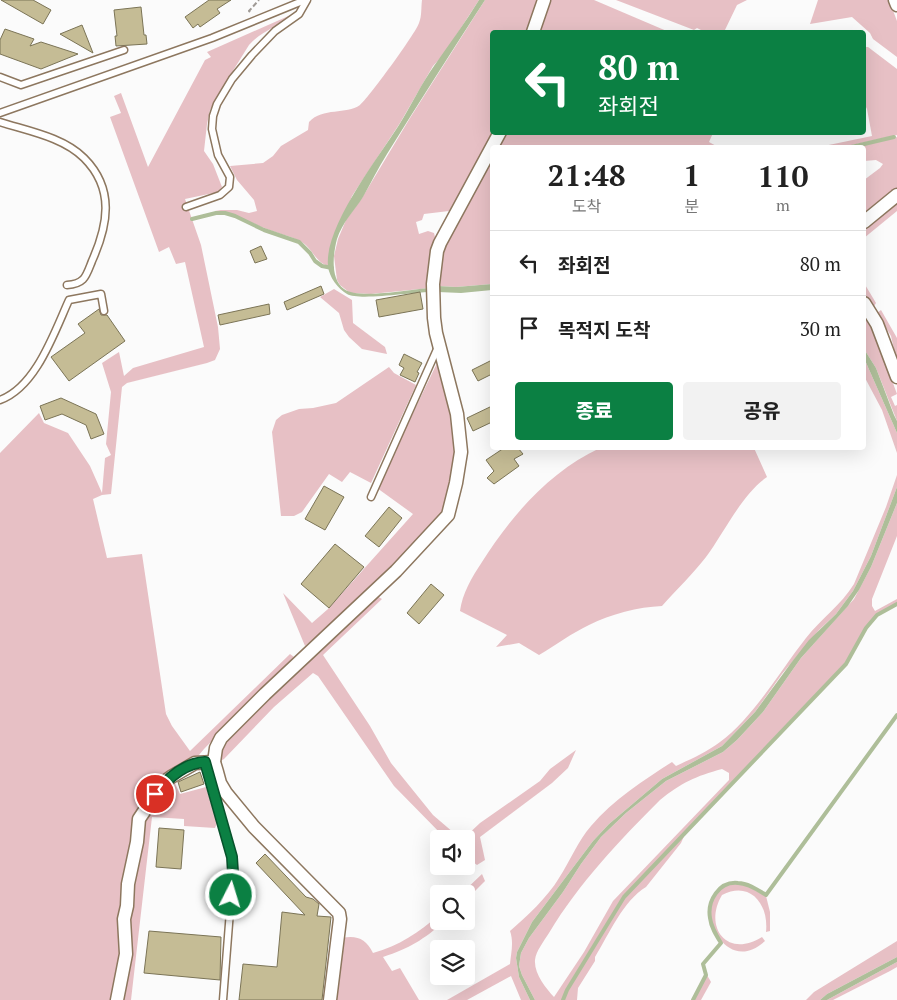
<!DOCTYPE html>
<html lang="ko">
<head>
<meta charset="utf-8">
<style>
	:root { --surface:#fff; --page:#f2f2f2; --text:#222; --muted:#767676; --line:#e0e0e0; --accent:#0b8043 }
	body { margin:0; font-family:"PT Serif","Noto Sans KR",serif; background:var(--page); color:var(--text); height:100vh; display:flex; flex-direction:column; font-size:19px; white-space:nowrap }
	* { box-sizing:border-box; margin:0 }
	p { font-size:16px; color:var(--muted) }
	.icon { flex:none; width:28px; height:28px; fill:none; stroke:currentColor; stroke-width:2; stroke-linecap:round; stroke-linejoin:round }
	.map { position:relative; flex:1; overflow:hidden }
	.sheet { position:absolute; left:490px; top:145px; width:376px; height:305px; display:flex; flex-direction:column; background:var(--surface); border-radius:5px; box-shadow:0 5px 20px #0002 }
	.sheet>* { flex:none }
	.guide { position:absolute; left:490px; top:30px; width:376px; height:105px; border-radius:5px; box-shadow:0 5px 20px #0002; background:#0b8043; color:#fff; overflow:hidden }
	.buttons { position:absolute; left:430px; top:830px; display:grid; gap:10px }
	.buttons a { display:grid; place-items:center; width:45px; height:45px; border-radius:5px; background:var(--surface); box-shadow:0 5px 20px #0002; font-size:25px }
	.pin { position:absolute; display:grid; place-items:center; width:42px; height:42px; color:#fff; margin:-21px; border:2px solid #fff; border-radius:50%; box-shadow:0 1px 5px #0007 }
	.me { position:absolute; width:55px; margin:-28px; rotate:5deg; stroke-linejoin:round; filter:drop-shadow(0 0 4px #0008) }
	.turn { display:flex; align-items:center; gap:18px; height:105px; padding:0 25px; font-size:22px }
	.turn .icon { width:65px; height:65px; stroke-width:2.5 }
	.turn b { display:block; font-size:35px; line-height:42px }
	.eta { display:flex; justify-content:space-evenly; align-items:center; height:85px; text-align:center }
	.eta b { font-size:30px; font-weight:800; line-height:35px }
	.action { display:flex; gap:10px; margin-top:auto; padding:10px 25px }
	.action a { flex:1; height:58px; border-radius:5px; background:var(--accent); color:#fff; font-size:20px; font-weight:800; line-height:58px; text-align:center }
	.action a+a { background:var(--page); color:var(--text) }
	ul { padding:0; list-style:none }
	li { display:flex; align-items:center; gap:15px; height:65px; padding:0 25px; border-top:1px solid var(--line) }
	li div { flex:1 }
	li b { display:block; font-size:19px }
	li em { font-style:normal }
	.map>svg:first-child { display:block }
</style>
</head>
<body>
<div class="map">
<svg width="897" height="1000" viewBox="0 0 897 1000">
	<rect width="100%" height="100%" fill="#fbfbfb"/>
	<g fill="#e7c0c5" fill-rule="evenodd">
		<path d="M422,0h57l-35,54 -11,12 -33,57 -48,73 -23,62 -1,8c-13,-4 -16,-19 -28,-25 -10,-5 -23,-8 -33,-12 -19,-7 -32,-16 -52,-19h22l12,3 8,-2 -3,-11 -17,-20 -7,-14 33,-3 10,-7 8,-10 27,-16 1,-8c14,-15 37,-7 51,-17 7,-5 56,-72 59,-82 3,-7 2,-16 3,-23z"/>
		<path d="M485,0h53l-11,32h-35v100l-27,54 -16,25 -25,3 -2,6 -6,2 3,12 9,-3 6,2 2,8 -7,23 1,24 -59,6 -21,-1 -10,-8 -3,-5 -3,-24 4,-17 8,-19 16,-22 48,-80z"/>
		<path d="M549,0h45l75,32h-131z"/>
		<path d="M616,0h131l-10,5 -13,27h-19l-8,-4 -3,2z"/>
		<path d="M818,0h71l8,21v36l-24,-18 -3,-6 -18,-16 -42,7z"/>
		<path d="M293,14c-13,12 -32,17 -44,31l-33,53 -6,12 -3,14 -3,27 9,13 9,23 -4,5 -33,7 16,46 17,82 2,22 -5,11 -8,3 -80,20 -5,4 -11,107 -9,1 -9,4 14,59 35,-4 24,160 6,12 18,25 100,-97 4,3 -90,92 -10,12 -53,51 -18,115 -8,73h-115v-547l39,-40 5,10 24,10 22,33 12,27 3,-35 6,-3 -5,-11 5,-52 -9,-29 17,-11 5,24 9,-8 71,-21 -19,-85 -9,2 -7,-17 -10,5 -49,-135 11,-4 -7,-17 7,-3 27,74 57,-107 6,-3 -4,-5z"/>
		<path d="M864,47h4l29,22v66l-54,12h-24l53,-11 -5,-27 -3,-6z"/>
		<path d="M505,132l208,1 -4,9 9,5 -220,1z"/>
		<path d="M897,137v51l-33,25v-33l16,-12 3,-4 -7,-4 -12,1v-13h-13z"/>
		<path d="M492,158v126l-36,3 -18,-1v-6l7,-34z"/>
		<path d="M897,203v8l-33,27v-7z"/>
		<path d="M864,283l12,20 -3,5 -9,-13z"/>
		<path d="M334,289l18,11 1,23 32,24 2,7 -25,-5 -13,-12 -5,-7 -5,-17 -19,-16z"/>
		<path d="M881,310l16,28v24l-6,-26 -14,-23z"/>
		<path d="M864,313l7,11 26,70 -6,3 4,9 2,-1v16l-21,-53 -12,-19z"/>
		<path d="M864,358l33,75v20l-15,-43 -18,-34z"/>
		<path d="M439,359l19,86 -12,61 -6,9 -72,77 -63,54 -22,-53 29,30 16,-14 85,-95 -36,-26z"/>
		<path d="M389,367l5,6 22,12 -45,98 -21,-11 -8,10 -13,-8 -27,38 -8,4h-13l-9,-84 4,-12 6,-5 17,-6 14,-1 23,-5z"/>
		<path d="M600,448h154l13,29c-25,17 -43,56 -61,80 -13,17 -30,33 -44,49 -24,1 -51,8 -73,19 -17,8 -33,20 -50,30l-20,-12 -23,4 11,-12 -47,-24c2,-17 12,-34 22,-49 29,-46 68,-91 118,-114z"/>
		<path d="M897,475v12l-26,69 -18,35 -17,23 -17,16 -37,44 -27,38 -33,34 -60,33 -53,45 -16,17 -61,81 -15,30 -1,6 3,19 11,23h-9l-10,-24 -44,24h-20l63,-36c1,-11 4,-22 0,-33 17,-15 37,-33 49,-53 11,-17 19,-37 32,-52 22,-26 53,-46 81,-64l4,4c15,-7 31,-14 44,-24 33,-24 60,-71 86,-104 15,-19 35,-33 48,-54l32,-77z"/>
		<path d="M897,503v33l-25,63v7l3,5 22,-12v4l-21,12 -10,12 -21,36 -222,233 -57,93 -4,11h-27l-13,-25 -3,-9 2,-13 8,-15 34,-46 18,-28 20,-27 25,-24 40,-32 57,-29 14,-12 26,-28 38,-54 53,-59 17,-32zM722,769l7,4v7l-116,121 -29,51 -30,45c-8,-9 -20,-23 -19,-37 1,-9 9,-19 14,-27 30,-50 70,-92 111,-133 21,-17 36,-24 62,-31z"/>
		<path d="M377,596l5,3 -59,56 47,71 21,37 42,52 28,24h-15l-52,-53 -76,-110 -5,-3 -39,34 -50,52 -7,4 2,-14 46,-50z"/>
		<path d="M576,750l-8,18 -16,15 -72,54 5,23 -8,5 -11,-8v-18h-3l17,-16 60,-42 10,-12z"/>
		<path d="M173,779l7,15 26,-7 11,36 -2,5 -31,-2v-7l-32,-2 -21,183h-13l22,-181z"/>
		<path d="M685,834l-4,9 -35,44c-23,14 -37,47 -51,70v4l-17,27 -1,12h-13l4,-10 57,-93z"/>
		<path d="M482,874l3,7 -19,19v-6h-5z"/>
		<path d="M738,883l9,3 19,10 4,16v19l-4,1c3,-28 -16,-52 -44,-37 -19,32 5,64 40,42l3,4c-45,42 -82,-55 -27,-58z"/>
		<path d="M439,915v6h6c-22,19 -35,27 -62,36l9,14 8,-3 19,32h-85l8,-62c15,-3 24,1 31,15 26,-7 46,-21 66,-38z"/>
		<path d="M897,941v16l-70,37 -7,6h-14l8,-8z"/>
		<path d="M897,962v5l-7,4 -57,29h-6z"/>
		<path d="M707,975l4,7 -10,18h-7z"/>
	</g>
	<g fill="#aebe99">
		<path d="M479,0h6c-33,51 -66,102 -98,154 -9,14 -16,29 -24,43 -9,14 -21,26 -26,42 -4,15 -7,40 7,50 14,11 66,0 86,-1v4c-18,0 -71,9 -83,2 -9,-5 -18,-17 -19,-28 -4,-39 50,-108 71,-141 12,-19 22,-41 35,-59 15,-22 31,-43 45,-66z"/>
		<path d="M492,284v6l-31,3 -23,-1v-6l18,1z"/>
		<path d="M864,349l12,19 18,47 3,6v12l-33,-75z"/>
		<path d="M897,487v16l-26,64 -12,23 -11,16 -47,52 -38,54 -26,28 -14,12 -57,29 -40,32 -25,24 -20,27 -18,28 -34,46 -8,15 -2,13 3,9 13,25h-5l-11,-23 -3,-19 1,-6 15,-30 61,-81 16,-17 53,-45 60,-33 33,-34 36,-49 18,-23 27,-26 17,-23 18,-35z"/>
		<path d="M897,957v5l-70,38h-7l7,-6z"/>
	</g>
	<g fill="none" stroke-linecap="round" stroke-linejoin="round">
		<g stroke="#aebe99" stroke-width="4">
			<path d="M847,148l47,-11"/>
			<path d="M192,219l24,-6h9l10,3 29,14 35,12 11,11 5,8 7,5 10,2"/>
			<path d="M563,1000l4,-10 57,-93 222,-233 20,-36 11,-13 20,-11"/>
			<path d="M693,1000l13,-25 -3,-11 18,-21c-5,-8 -10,-16 -11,-25 -3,-17 9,-37 28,-35 10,0 20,7 28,12l131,-180"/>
		</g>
	</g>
	<g fill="#c5bc95" stroke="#7b7456">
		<path d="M1,0h32l18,10 -8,14z"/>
		<path d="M209,0h22l-14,9 3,4 -20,14 -2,-3 -5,4 -8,-11z"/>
		<path d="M141,7l3,28h2l1,9 -31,2 -1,-10h2l-3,-26z"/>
		<path d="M82,25l11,28 -33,-19z"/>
		<path d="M5,29l29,10 -4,7 11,-4 37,12 -37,15 -41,-15v-14z"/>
		<path d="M261,246l6,13 -12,4 -5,-12z"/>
		<path d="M321,286l3,8 -37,16 -3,-8z"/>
		<path d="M420,292l3,17 -44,8 -3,-17z"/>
		<path d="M269,304l1,10 -50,11 -2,-10z"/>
		<path d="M99,309l2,6h6l18,26 -56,40 -18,-24 34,-24 -7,-9z"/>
		<path d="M404,354l18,9 -5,9 2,1 -4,9 -15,-7 4,-7 -5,-3z"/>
		<path d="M492,360v14l-14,7 -6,-11z"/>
		<path d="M61,398l35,16 8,20 -13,5 -5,-14 -24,-11 -17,6 -5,-14z"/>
		<path d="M492,406v16l-19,9 -6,-13z"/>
		<path d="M504,448h14l5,6 -9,5 5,7 -25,18 -7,-6 7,-7 -8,-11z"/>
		<path d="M324,486l20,11 -19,33 -20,-11z"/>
		<path d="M389,507l13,11 -23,29 -14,-11z"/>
		<path d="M335,544l29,23 -35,41 -28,-24z"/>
		<path d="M431,584l13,11 -25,29 -12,-11z"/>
		<path d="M200,772l4,12 -23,8 -3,-10z"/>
		<path d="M159,828l25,2 -3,39 -25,-2z"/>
		<path d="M265,854l41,43 7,2 6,5 -2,12 14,1 -9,83h-83l4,-36 34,3 5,-55 23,3 -49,-52z"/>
		<path d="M149,931l72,6 -1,43 -76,-7z"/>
	</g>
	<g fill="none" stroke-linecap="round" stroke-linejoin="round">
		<g stroke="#8d775f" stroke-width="9">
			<g id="lane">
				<path d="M0,77l21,8 103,-35"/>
				<path d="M0,113l212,-75 93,-38"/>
				<path d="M0,122c28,9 63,15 84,36 31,31 24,67 8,103 -6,15 -7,23 -25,24"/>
				<path d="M186,207l34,-12 9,-8 1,-10 -12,-22 -6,-26 1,-13 4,-12 15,-25 20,-24 23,-24 24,-17 8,-14"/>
				<path d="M0,400c36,-13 54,-67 69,-100l32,-6 3,17"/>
				<path d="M371,497l67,-150"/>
				<path d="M205,762l27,95 1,16 -10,127"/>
			</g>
		</g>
		<g stroke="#8d775f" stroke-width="15">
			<g id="street">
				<path d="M895,0l2,5"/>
				<path d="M533,32l11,-32"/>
				<path d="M864,222l33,-27"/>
				<path d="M864,303l13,21 20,53"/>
				<path d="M117,1000l9,-46 -2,-35 3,-13 1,-22 9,-42 2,-23 24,-36 8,-6 24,-14 19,-1"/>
				<path d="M330,1000l10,-81 -1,-6 -85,-86 -28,-34 -6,-10 -3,-11 -3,-10 2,-14 5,-10 44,-44 131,-123 52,-56 8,-32 5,-31 -4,-38 -21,-81 -2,-15 -1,-34 4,-33 3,-8 60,-111"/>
			</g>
		</g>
		<path stroke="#9f9a95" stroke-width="2" stroke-dasharray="5 2.5" stroke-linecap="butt" d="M250,12l-1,-1 10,-11"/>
		<use href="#lane" stroke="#fff" stroke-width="6"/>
		<use href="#street" stroke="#fff" stroke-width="12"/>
	</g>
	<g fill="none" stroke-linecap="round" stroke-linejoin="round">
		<g stroke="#07532c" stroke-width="12">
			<path id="route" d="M155,794c12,-15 30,-31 50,-32l27,95 1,16 -2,22"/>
		</g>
		<use href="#route" stroke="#0b8043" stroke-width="9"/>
	</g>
</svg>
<div class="buttons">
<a><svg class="icon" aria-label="sound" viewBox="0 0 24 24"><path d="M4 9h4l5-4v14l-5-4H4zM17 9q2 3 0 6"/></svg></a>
<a><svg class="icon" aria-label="search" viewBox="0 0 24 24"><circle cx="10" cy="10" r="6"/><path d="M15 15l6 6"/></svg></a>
<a><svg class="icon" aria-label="layers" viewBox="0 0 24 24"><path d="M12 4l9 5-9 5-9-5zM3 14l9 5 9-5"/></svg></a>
</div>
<div class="pin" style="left:155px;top:794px;background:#d93025"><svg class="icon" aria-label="arrive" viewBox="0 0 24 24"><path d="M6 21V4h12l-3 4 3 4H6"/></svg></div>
<svg class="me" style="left:231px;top:895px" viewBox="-20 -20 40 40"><circle r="17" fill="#0b8043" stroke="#fff" stroke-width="3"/><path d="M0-11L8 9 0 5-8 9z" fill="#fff"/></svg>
<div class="guide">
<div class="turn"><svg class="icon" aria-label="left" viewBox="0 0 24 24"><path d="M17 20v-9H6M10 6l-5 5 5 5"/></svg><div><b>80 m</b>좌회전</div></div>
</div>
<section class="sheet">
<div class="eta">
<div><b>21:48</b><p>도착</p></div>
<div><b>1</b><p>분</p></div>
<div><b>110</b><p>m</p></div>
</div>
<ul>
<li><svg class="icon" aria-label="left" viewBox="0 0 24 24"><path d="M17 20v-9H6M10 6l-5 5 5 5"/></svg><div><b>좌회전</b></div><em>80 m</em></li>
<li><svg class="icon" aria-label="arrive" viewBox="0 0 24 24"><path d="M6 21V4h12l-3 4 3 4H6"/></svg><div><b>목적지 도착</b></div><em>30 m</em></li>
</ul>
<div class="action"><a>종료</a><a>공유</a></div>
</section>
</div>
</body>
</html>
